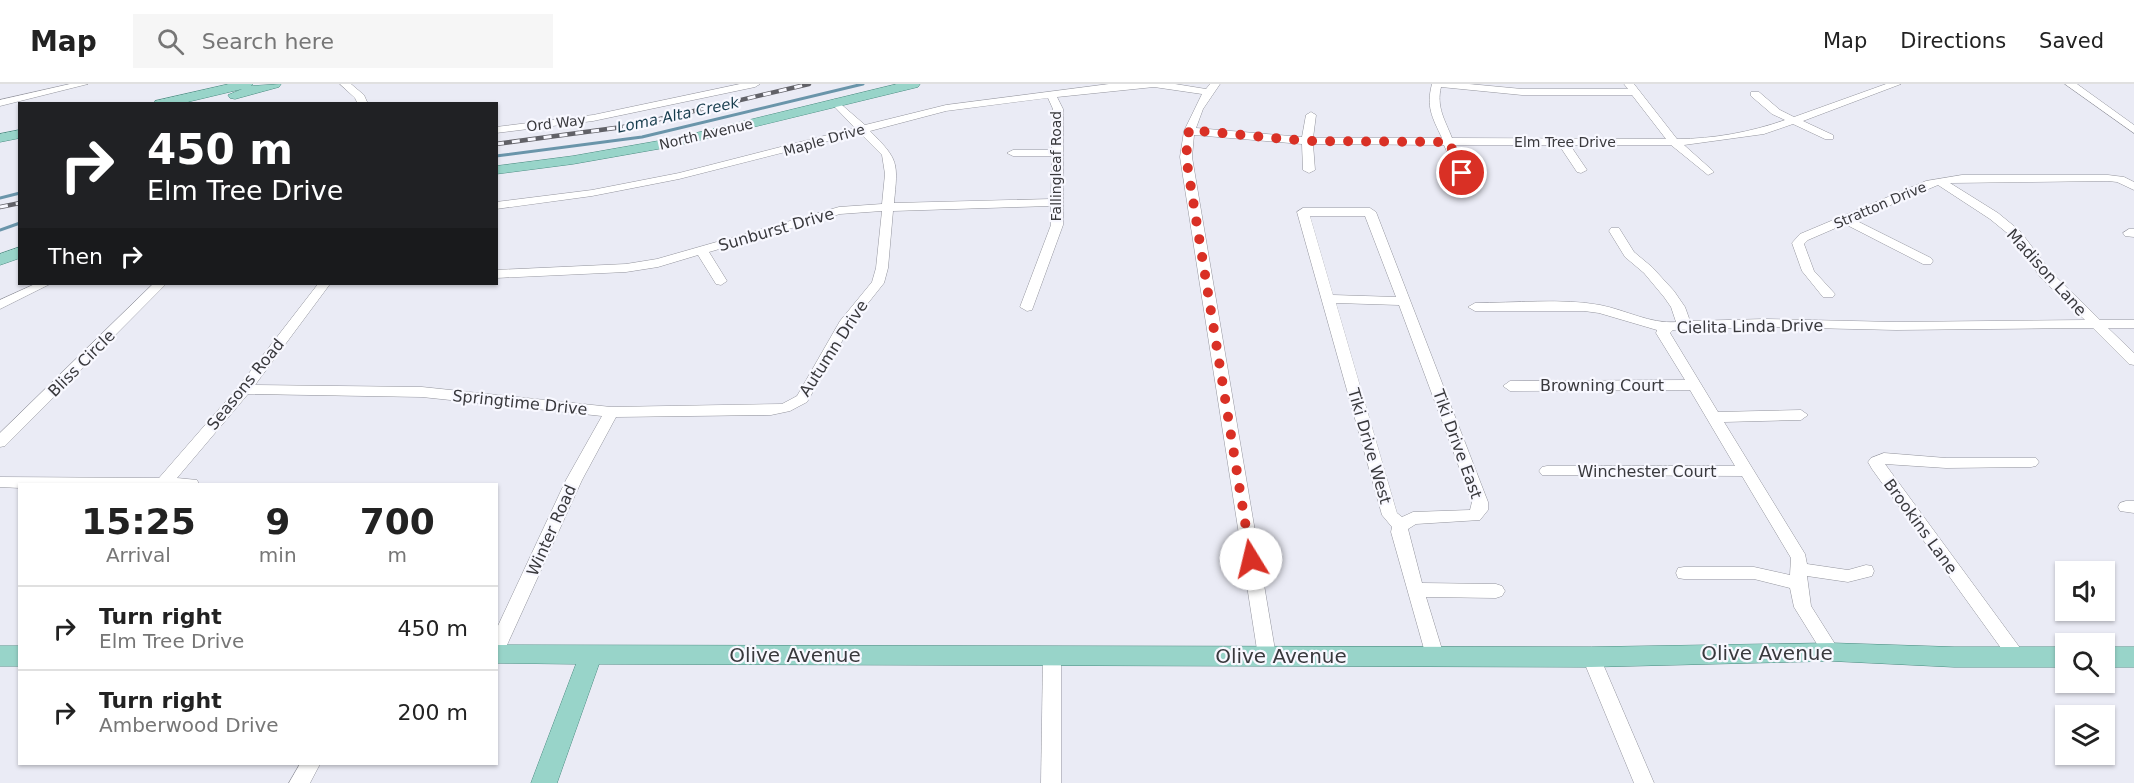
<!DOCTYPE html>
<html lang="en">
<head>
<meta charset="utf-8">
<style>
	:root { --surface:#fff; --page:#f6f6f6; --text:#222; --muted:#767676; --line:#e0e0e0 }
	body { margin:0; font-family:"DejaVu Sans",sans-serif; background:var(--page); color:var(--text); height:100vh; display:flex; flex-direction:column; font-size:22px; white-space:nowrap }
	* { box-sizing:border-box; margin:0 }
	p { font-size:20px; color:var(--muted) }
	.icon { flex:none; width:33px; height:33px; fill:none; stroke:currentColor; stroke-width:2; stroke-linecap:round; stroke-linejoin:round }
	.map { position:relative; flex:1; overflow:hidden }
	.details { position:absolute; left:18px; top:399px; width:480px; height:282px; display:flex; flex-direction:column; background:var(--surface); border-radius:0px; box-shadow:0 2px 4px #0004 }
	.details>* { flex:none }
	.guide { position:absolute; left:18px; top:18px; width:480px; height:183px; border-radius:0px; box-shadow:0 2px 4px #0004; background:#202124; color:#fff; overflow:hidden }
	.tools { position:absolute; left:2055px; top:477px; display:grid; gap:12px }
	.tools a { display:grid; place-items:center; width:60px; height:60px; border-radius:0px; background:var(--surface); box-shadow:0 2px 4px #0004; font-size:30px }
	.pin { position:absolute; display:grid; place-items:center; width:51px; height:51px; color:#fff; margin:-26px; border:3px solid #fff; border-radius:50%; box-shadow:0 2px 6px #0007 }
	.me { position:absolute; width:66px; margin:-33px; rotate:351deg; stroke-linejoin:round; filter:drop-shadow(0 0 4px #0008) }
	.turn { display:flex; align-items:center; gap:21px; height:126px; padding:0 30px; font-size:27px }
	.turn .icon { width:78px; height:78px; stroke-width:2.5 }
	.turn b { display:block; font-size:42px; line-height:51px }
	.then { display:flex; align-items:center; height:57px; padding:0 30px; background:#0003; gap:12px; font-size:22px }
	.eta { display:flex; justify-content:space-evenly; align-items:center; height:102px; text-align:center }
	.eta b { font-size:36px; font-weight:600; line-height:42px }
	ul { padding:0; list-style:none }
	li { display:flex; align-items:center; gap:18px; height:84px; padding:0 30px; border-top:2px solid var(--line) }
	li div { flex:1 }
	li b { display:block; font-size:22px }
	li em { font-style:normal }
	header { display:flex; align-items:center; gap:36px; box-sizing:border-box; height:84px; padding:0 30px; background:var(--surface); border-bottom:2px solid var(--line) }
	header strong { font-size:28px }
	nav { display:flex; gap:33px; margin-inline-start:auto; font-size:21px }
	.search { width:420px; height:54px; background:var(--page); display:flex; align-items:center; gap:15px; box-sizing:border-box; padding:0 21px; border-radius:0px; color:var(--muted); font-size:22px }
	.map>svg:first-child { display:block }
</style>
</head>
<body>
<header>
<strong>Map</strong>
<div class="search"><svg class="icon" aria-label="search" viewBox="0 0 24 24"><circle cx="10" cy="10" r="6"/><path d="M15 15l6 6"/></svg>Search here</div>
<nav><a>Map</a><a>Directions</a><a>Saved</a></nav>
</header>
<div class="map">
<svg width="2134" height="699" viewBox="0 0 2134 699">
	<rect width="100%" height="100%" fill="#eaebf5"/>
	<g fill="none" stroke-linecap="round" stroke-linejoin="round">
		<g stroke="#6a95aa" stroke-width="3">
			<path d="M496,72l146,-19 221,-53"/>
			<path d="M0,114l20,-5"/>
			<path d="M0,146l20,-7"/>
		</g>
		<g stroke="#93949d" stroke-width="1">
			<g id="minor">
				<path d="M70,0h18l-88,22v-6z"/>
				<path d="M340,0h11l13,11 4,9h-10l-3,-6z"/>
				<path d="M740,0h20l-5,3 -162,34 -97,12v-6l97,-12z"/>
				<path d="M1109,0h66l31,5 4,-5h10l-17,25 -7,19 106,9 4,-22 5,-3 5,3 -3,23h129c-10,-21 -16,-31 -10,-54h37l53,5h106l-4,-5h10l43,55c36,0 74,-7 108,-19l-13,-6 -21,-18v-4h8l21,18 14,7 92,-33h15l-98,37 30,14v4h-8l-32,-15 -29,10 -80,11 28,25 2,2 -6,3 -37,-30h-101l17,25 -6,3 -4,-1 -18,-27h-104l13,28 -6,3 -6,-3 -12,-28 -131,-1 2,26 -6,3 -6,-3 -1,-26 -108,-9 -2,22 84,499 -3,5 -6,2 -6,-2 -3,-5 -78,-499 4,-26 18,-37 -48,-7 -97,10 6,12v116l-31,85 -5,1 -7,-4 31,-82v-19l-158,5 -5,57 -4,15 -31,39 -46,80 -17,9 -19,4 -155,2 -34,63 -80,176 -6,2v-28l70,-150 36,-64 -180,-19 -174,-3 -71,84 20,2 2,4h-179v4l-20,-1v-10l159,1 80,-92 79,-102h12l-75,101 167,2 189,20 171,-3 15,-8 43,-75 32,-39 4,-14 6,-57 -42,3 -131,38 18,29 -6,4 -5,-1 -18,-29 -40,12 -32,5 -130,6v-8l130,-6 31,-5 182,-52 43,-3 3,-30 -3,-19 -22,-22 -181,46 -87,17 -96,13v-7l96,-12 87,-17 176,-45 -25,-26 5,-3 30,26 81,-20zM1441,3l81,8h110l34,44 -214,-1c-7,-18 -16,-31 -11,-51zM1048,14l5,11 -1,41h-39l-6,3 6,3h39l-1,43 -157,4c4,-41 5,-43 -24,-72l76,-20z"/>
				<path d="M2065,0h12l57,41v8z"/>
				<path d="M1962,91h146l16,2 10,5v8l-17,-8 -9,-1 -158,2 48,30 22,18 31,41 49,48h34v8h-26l26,25v12l-5,-1 -36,-36 -197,2 -131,-3 -92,3 -3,3 48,79 83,-2 7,5 -7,5 -77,2 81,132 2,10 41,6 18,-5 6,1 2,5 -2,5 -24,6 -41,-6 4,30 29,46 -3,5 -6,2 -6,-2 -31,-50 -4,-19 -36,-9h-70l-6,-1 -2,-5 2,-5 6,-1h70l36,8 1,-17 -49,-82 -200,-1 -3,-4 3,-4 5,-1h188l-45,-76 -180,1 -7,-5 7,-5 175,-1 -29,-47 1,-3 -58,-17 -15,-2h-109l-7,-4 7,-4c38,0 88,-5 125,2 26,5 50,19 76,17l-5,-15 -7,-10 -20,-24 -19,-16 -16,-26 2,-3h8l15,24 18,15 22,24 11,16 5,14 75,-2 131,3 189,-2 -44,-42 -29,-41 -22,-18 -52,-34 -83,35 76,38 2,3 -2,3h-8l-78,-40 -37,16 -4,4 10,27 21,23 -2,3h-10l-21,-26 -10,-28 8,-9 126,-53z"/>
				<path d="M1303,124h67l6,4 112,290v8l-8,10 -64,4 -8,5 14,54 74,1 6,2 3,5 -3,5 -6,2 -70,-1 18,59 -3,5 -6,2 -6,-2 -3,-5 -35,-124 1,-5 -10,-12 -85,-303zM1310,132h55l31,81 -63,-2zM1336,219l63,2 73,197 -2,8 -57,2 -11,5 -5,-4z"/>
				<path d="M2129,145h5v8l-9,-1 -2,-3z"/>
				<path d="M35,200h15l-50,25v-9z"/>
				<path d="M153,200h13l-161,162 -5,1v-14z"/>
				<path d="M1884,369l62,5h90l3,4 -3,4 -5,1 -85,1 -61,-4 138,188 3,5 -3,5 -6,2 -6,-2 -139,-193 -4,-7 3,-4z"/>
				<path d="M2126,417h8v12l-14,-2 -2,-4 2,-4z"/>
				<path d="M1052,565l6,2 3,5v127h-20l2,-127 3,-5z"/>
				<path d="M1591,566l6,2 3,5 54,126h-20l-52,-126 3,-5z"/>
				<path d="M300,680h20l-10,19h-21z"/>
			</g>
		</g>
		<g stroke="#4a8c81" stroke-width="1">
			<g id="major">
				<path d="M229,0h24l-2,2 30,-2 -2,3 -44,12 -5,-1 -2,-3 14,-6 -63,15h-25l1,-3z"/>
				<path d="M897,0h23l-2,3 -243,59 -102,18 -77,10v-8l77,-10 102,-18z"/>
				<path d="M20,46v8l-20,4v-8z"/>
				<path d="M20,163v11l-20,7v-11z"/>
				<path d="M1831,559l123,4h112v20h-112l-123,-6 -240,6 -992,-3 -42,119h-26l45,-119 -80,-1v-18l1095,2z"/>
				<rect x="0" y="562" width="20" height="20"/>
				<rect x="2104" y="563" width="30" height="20"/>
			</g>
		</g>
		<use href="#minor" fill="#fff" fill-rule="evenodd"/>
		<use href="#major" fill="#98d4c9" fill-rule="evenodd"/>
		<g stroke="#616167" stroke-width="4.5">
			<g id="rail">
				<path d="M496,60l134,-18 179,-42"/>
				<path d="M0,123l20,-4"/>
			</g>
		</g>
		<use href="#rail" stroke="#f8f8ff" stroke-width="3" stroke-dasharray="8" stroke-linecap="butt"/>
	</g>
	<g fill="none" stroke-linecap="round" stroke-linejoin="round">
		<path stroke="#d93025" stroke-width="10" stroke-dasharray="0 18" d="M1251,475l-65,-402 3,-27 118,11 142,1 13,31"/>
	</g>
	<g text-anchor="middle" stroke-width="4.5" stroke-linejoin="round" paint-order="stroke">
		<g font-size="14" fill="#39393d" stroke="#f8f8ff">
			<text transform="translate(556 39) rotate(-7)" y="5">Ord Way</text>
			<text transform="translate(706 50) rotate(-13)" y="5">North Avenue</text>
			<text transform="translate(824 56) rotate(-16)" y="5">Maple Drive</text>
			<text x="1565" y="63">Elm Tree Drive</text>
			<text transform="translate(1056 82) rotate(-90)" y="5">Fallingleaf Road</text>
			<text transform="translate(1880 121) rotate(-23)" y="5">Stratton Drive</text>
		</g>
		<g font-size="15" font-style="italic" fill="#163c4d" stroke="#f8f8ff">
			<text transform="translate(678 31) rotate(-12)" y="5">Loma Alta Creek</text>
		</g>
		<g font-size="16" fill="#39393d" stroke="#f8f8ff">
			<text transform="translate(776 145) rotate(-16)" y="6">Sunburst Drive</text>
			<text transform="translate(2047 188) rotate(48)" y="6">Madison Lane</text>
			<text transform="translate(1750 242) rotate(-1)" y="6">Cielita Linda Drive</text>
			<text transform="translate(833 264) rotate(-57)" y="6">Autumn Drive</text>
			<text transform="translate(81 279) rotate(-45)" y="6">Bliss Circle</text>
			<text transform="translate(245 300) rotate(-51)" y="6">Seasons Road</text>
			<text x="1602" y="307">Browning Court</text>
			<text transform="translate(520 318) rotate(6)" y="6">Springtime Drive</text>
			<text transform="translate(1458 360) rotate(70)" y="6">Tiki Drive East</text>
			<text transform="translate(1370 362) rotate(74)" y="6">Tiki Drive West</text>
			<text x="1647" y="393">Winchester Court</text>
			<text transform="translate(1921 442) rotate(54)" y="6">Brookins Lane</text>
			<text transform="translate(551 446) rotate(-66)" y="6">Winter Road</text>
		</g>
		<g font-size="20" fill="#39393d" stroke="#f8f8ff">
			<text x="1767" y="576">Olive Avenue</text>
			<text x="795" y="578">Olive Avenue</text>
			<text x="1281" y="579">Olive Avenue</text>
		</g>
	</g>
</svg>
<div class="tools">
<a><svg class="icon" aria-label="sound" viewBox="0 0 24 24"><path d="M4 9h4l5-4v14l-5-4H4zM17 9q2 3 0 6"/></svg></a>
<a><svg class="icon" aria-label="search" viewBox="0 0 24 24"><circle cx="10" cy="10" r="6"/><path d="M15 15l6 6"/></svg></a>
<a><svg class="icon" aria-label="layers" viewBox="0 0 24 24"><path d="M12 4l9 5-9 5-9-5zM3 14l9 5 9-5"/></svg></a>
</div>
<div class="pin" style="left:1462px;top:89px;background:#d93025"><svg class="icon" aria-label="arrive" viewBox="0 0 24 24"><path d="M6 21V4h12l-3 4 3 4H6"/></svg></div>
<svg class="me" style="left:1251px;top:475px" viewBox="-20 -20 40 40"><circle r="19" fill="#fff"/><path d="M0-13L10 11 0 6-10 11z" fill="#d93025"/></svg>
<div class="guide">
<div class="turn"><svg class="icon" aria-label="right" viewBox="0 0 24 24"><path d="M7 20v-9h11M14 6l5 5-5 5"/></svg><div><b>450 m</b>Elm Tree Drive</div></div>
<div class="then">Then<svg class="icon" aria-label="right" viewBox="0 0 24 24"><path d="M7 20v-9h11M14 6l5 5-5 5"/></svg></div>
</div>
<section class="details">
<div class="eta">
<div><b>15:25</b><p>Arrival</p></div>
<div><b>9</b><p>min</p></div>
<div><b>700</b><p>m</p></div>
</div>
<ul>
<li><svg class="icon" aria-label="right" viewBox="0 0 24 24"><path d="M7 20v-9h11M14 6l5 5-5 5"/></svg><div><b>Turn right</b><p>Elm Tree Drive</p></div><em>450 m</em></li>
<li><svg class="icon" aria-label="right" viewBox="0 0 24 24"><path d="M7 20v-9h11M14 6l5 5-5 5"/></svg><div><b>Turn right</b><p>Amberwood Drive</p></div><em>200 m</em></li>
</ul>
</section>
</div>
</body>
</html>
